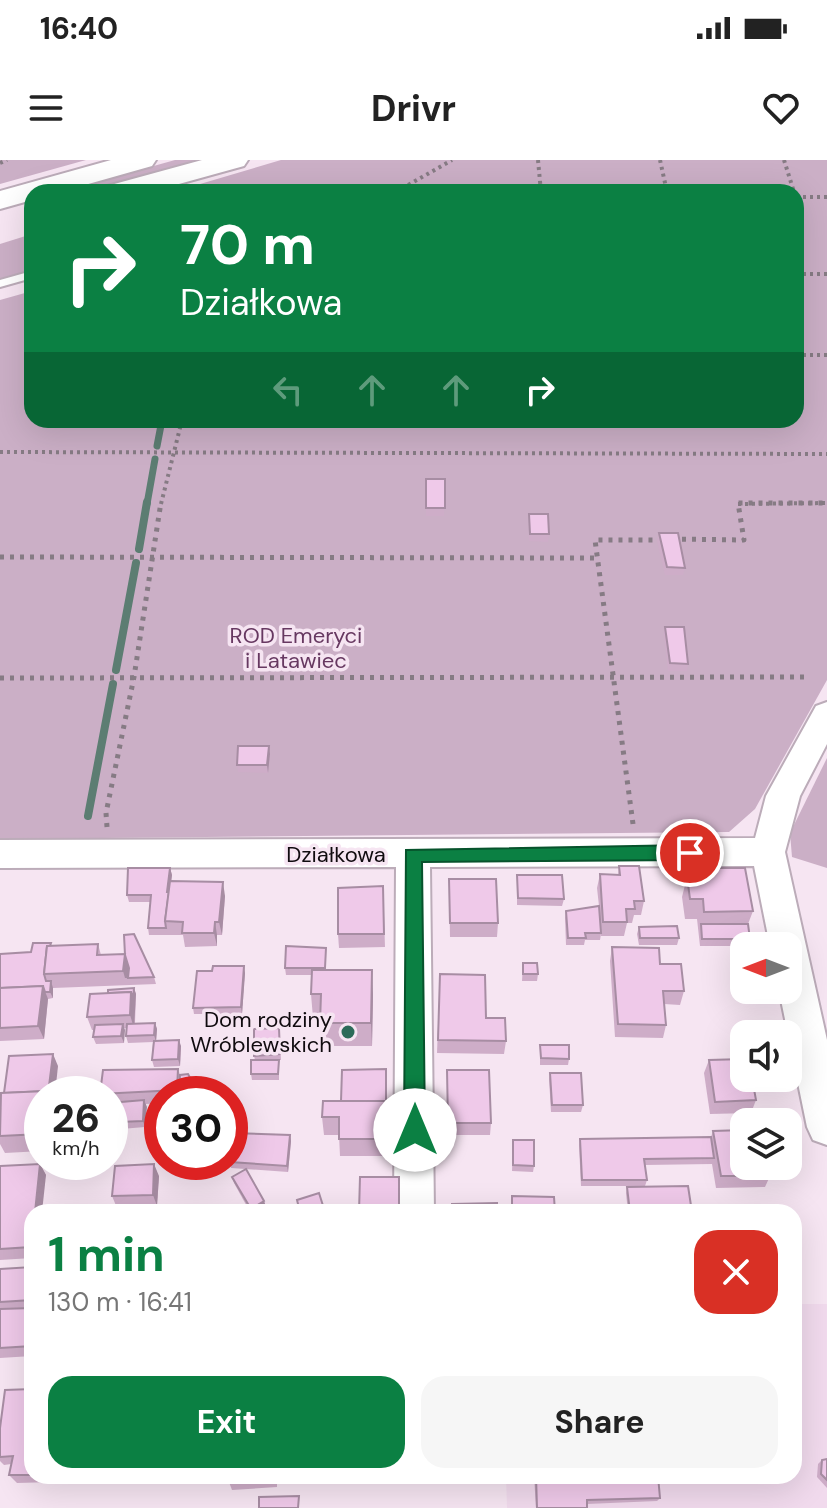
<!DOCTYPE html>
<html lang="en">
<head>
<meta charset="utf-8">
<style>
	:root { --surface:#fff; --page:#f6f6f6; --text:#222; --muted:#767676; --accent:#0b8043 }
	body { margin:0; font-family:"DM Sans",sans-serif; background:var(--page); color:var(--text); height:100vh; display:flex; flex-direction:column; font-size:30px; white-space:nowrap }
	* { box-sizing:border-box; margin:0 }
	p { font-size:26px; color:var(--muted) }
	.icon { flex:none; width:44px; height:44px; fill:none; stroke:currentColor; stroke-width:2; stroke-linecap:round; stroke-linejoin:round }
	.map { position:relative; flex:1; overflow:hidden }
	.drawer { position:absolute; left:24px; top:1044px; width:778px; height:280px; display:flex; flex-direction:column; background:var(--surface); border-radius:24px; box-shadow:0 8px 32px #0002 }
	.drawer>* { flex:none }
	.hud { position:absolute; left:24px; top:24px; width:780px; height:244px; border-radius:24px; box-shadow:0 8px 32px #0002; background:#0b8043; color:#fff; overflow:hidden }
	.needle { width:52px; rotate:270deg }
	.tools { position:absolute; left:730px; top:772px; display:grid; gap:16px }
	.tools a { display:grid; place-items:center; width:72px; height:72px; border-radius:16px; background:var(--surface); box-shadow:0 8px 32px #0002; font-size:40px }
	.speed { position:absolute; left:24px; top:916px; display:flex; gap:16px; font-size:40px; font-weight:700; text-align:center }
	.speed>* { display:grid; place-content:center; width:104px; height:104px; border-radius:50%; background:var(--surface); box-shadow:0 8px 32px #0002; line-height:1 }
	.speed small { font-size:20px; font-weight:400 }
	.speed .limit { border:12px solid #d22; background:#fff; color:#111 }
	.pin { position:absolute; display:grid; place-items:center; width:68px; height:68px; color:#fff; margin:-34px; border:4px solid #fff; border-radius:50%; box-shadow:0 2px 8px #0007 }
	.me { position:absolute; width:88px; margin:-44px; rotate:0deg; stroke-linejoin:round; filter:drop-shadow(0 0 6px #0008) }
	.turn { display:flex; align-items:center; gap:28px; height:168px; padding:0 24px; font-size:36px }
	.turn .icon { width:104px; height:104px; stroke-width:2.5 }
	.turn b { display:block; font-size:56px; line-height:68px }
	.lanes { display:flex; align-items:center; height:76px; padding:0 24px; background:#0003; justify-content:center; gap:40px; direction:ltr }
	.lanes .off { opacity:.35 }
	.round { display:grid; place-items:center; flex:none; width:84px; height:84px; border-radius:24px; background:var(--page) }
	.headline { display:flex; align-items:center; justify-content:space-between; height:136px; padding:0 24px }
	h1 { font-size:48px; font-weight:700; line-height:60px; color:var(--accent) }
	.primary-button { display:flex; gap:16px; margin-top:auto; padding:16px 24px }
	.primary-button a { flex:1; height:92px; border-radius:24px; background:var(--accent); color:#fff; font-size:32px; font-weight:700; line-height:92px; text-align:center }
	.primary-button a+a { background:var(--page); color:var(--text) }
	.status { display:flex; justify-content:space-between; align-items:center; height:56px; padding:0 40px; background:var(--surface); direction:ltr }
	.status svg { height:22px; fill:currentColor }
	header { display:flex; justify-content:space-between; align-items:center; height:104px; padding:0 24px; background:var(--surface); font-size:36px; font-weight:700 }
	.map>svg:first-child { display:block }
</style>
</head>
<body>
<div class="status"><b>16:40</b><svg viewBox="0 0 49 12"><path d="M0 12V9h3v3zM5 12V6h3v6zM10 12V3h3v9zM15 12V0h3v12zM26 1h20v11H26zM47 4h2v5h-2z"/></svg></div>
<header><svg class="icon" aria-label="menu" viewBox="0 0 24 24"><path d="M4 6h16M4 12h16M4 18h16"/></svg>Drivr<svg class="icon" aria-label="heart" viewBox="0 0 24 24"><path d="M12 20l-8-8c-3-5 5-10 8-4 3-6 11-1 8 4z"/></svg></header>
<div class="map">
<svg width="827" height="1348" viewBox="0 0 827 1348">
	<rect width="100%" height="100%" fill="#f6e5f2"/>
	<path fill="#f1daed" d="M794,1144h33v204h-320l-1,-32h288z"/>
	<g fill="#cbafc6">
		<path d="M0,0h86l-86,24z"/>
		<path d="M175,0h22l-115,32h-21z"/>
		<path d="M281,0h546v520l-72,129 -26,23 -729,7v-539l32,-9v129h764v-228h-623z"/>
		<path d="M32,74v36l-32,10v-36z"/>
		<path d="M827,598v110l-35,-11 -2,-24z"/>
	</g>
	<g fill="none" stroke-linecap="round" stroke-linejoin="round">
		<g stroke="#5c7d72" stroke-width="7">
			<path d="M157,286l5,-26"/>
			<path d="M147,344l8,-45"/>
		</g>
		<g stroke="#5c7d72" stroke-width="8">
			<path d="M139,389l8,-47"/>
			<path d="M116,510l20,-107"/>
			<path d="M88,656l25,-132"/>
		</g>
		<g stroke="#bcacb9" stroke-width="4">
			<path id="service" d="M32,111v7l-32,9v-7z"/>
		</g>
		<g stroke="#bcacb9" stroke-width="4">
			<path id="minor" d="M827,542v42l-27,52 -15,56 42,188v105l-14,-5 -6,-13 -28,-137h9v-44h-18l-16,-80 -324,1 4,345h-40l2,-345 -396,1v-28l755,-2 11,-42 50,-90z"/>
		</g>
		<g stroke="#bcacb9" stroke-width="4">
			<g id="motorway">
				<path d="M111,0h45l-4,6 -92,26h-28v8l-32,9v-18z"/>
				<path d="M202,0h46l-4,6 -94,26h-48l5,-6z"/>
			</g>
		</g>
		<g stroke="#867b84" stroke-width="4" stroke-dasharray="3 4" stroke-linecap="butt">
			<path d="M538,0l3,32"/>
			<path d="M660,0l7,32"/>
			<path d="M784,0l10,32"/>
			<path d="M0,3l7,-3"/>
			<path d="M396,32l56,-32"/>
			<path d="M796,37h31"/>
			<path d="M796,114h31"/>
			<path d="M796,195h31"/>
			<path d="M0,292l827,2"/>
			<path d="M161,344l21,-84"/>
			<path d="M738,344l89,-1"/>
		</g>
		<g stroke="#867b84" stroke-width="5" stroke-dasharray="4 6" stroke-linecap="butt">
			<path d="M672,379l72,1 -6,-37h89"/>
			<path d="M0,397l597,1"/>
			<path d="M0,518l808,-1"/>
			<path d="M633,664l-38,-284h67"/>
			<path d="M107,667l-1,-14 28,-136 27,-175"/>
		</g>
		<use href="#service" fill="#fff" fill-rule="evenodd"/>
		<use href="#minor" fill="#fff" fill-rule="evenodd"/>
		<use href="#motorway" fill="#fff" fill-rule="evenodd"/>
	</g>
	<g fill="#ceadc8">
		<path d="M426,319h19l-1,37h-18z"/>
		<path d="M529,354l20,20 -1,8 -19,-1z"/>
		<path d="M659,373l26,35 -2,7h-18l-8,-34z"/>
		<path d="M665,467l23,37 -1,7h-19l-4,-37z"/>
		<path d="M269,586l1,8 -2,19 -30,-1 -1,-7z"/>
		<path d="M619,706l25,35 -3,14h-7l-2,8h-5l-3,13h-23v-2l-1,6h-15l-1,5h-18l-1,-27 1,-7 33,-5 -2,-18 3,-14 18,1z"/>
		<path d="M170,708l2,7 -1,6 54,15 -3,39h-5v11l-32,1 -2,-12h-34l-1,-7 3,-26h-22l-2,-7z"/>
		<path d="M697,708l56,43 -5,13 2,15 -2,7h-48l-3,-27h-12l-3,-22 5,-20h8z"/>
		<path d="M517,715l47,24 -2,7 -45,-1z"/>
		<path d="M449,719l49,44 -1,14h-47z"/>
		<path d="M383,726l2,61 -46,1 -1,-14z"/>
		<path d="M639,767l40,11 -2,7h-38l-2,-11z"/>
		<path d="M98,784l3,11 53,22 2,7 -103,4v10l-5,1 -4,40 -44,2v-87l31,-2 21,-6z"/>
		<path d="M612,787l48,17 24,27 -4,14 -16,-1 2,21 -3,13 -48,-1 -5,-76z"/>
		<path d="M326,794v16l47,24 -1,52h-50l-2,-28h-7l-2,-24 1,-19h-26l-1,-7z"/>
		<path d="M523,803l15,11 -1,7h-15z"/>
		<path d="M212,811l33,2 -3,41h-48l-1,-6z"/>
		<path d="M440,814l46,44 20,23 -2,13 -67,-1z"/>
		<path d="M134,828l2,6 -1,29h20l2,6 -1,12 25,5 -1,20 -26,1 -2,-7 1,-18 -25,1 -2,-7 1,-8h-3v15l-28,1 -3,-7 1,-7h-2l-5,-13z"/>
		<path d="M279,868l2,32h-2v20h-27l-1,-6 4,-14 -1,-4z"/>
		<path d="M540,885l29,14 -1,6h-28z"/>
		<path d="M709,900l47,40 -5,13 -41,1 -6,-41z"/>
		<path d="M58,906l-16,28v57l-37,2 -5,-9v-43l4,-8z"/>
		<path d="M178,909l2,6 27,19h-45v9l-16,1 -1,23 -24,2 -2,-7 1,-17 -10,1v-12h-10z"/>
		<path d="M447,910l44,53 -1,12h-43z"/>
		<path d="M550,913l33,32 -2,7h-30l-2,-33z"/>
		<path d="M322,957l64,2v37h-46l-1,-21h-15z"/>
		<path d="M713,971l57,45 -5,11 -49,1 -4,-24 -67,1 2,15 -2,6h-64l-2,-41 1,-6 131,-2z"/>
		<path d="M290,975l1,6 -3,31 -57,-4 -2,-6z"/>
		<path d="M513,980l21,26 -1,6 -21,-1z"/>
		<path d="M40,1004l6,11 -14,37v46l-32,2v-94z"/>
		<path d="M159,1016l-2,30 -40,2 -5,-12z"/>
		<path d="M232,1017l32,24 2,6 -9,5h-7l-16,-29z"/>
		<path d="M627,1027l65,25h-64l-2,-19z"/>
		<path d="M32,1107v89l-32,2v-89z"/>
		<path d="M32,1229v87h21v6l-36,1 -8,-8 2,-11 -7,1 -4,-4v-33z"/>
		<path d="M827,1299v29l-10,-11 1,-13 4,-4z"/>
		<path d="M277,1316v11l-45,3 -3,-8z"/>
		<path d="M534,1316h124l2,22 -3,3 -70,3v4h-51z"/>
	</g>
	<g fill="#a78da3">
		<path d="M269,586l1,8 -2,19 -1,-8z"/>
		<path d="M170,708l2,7 -3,24 -2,-7z"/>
		<path d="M223,722l2,14 -3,39 -3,-13z"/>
		<path d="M215,762l2,13v11l-3,-13z"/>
		<path d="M125,794l4,14 -1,10h-3l-2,-7z"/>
		<path d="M244,806l1,7 -3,41 -1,-7z"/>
		<path d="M372,810l1,24 -1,52 -1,-23z"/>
		<path d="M51,821l2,7v10l-3,-6z"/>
		<path d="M43,826l5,13 -4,40 -6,-13z"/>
		<path d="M134,828l2,6 -2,34 -4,-13 1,-23z"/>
		<path d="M155,863l2,6 -1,13 -2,-7z"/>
		<path d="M123,864l2,6 -1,13 -3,-7z"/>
		<path d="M179,880l2,6 -1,20 -2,-7z"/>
		<path d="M53,894l5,12 -3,28h-7z"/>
		<path d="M144,940l3,7 -2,20 -2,-6z"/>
		<path d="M290,975l1,6 -3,31 -1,-6z"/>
		<path d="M40,1004l6,11 -4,37h-7z"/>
		<path d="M154,1004l5,12 -2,30 -4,-11z"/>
		<path d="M264,1041l2,6 -9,5h-6v-3z"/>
	</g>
	<g fill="#efc9e9" stroke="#a78da3" stroke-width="2">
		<rect x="426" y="319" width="19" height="29"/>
		<path d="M529,354h19l1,20h-19z"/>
		<path d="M659,373h19l7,35 -18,-1z"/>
		<path d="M665,467h19l4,37 -18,-1z"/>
		<path d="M238,586h31l-2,19h-30z"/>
		<path d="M619,706h20l5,35h-10l1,8h-9l1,13h-24l-3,-48 20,1z"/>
		<path d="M128,708h42l-3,24h2l-4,29 1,7h-18l3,-33h-24z"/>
		<path d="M697,708h48l8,43 -49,1 -1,-13h-13l-3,-22h12z"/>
		<path d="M517,715h45l2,24 -46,-1z"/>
		<path d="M449,719h47l2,44h-48z"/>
		<path d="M170,721l53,1 -4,40h-4l-1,11h-32l1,-11 -18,-1z"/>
		<path d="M383,726l1,48h-46v-46z"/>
		<path d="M599,746l2,27h-16l1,5h-18l-2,-27z"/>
		<path d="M701,764h47l2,15h-48z"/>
		<path d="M677,766l2,12h-39l-1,-11z"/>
		<path d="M134,774l20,43 -26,1 1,-10 -4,-13 -1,-20z"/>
		<path d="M33,783h18l-1,3h-3l-3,28 2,7h5l-1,11h-5l-2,-6 -43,2v-34l31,-2z"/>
		<path d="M98,784l-1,11 28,-1 -2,17 -79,3 3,-28z"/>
		<path d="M286,786l40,2 -1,20h-40z"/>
		<path d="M612,787l47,1 1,16h21l3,27h-21l3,34 -48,-1z"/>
		<path d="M523,803h14l1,11h-15z"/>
		<path d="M213,806h31l-3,41 -48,1 4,-37h15z"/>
		<path d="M312,810h60l-1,53h-51l1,-29h-10z"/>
		<path d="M440,814l45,1 1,43h19l1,23 -68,-1z"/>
		<path d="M43,826l-5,40 -38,2v-40z"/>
		<path d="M134,828l-1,10 -2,-6 -23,1v-3z"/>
		<path d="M131,832l-1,23 -43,2 3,-23z"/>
		<path d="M155,863l-1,12 -28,1 1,-12z"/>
		<path d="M123,864l-2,12 -28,1 2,-12z"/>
		<path d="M279,868l1,26 -26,2v-27z"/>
		<path d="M179,880l-1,19 -26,1 2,-19z"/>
		<path d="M540,885h29v14l-28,-1z"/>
		<path d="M53,894l-5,40h-1l-1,-3 -42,2 5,-37z"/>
		<path d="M744,899v19h8l4,22 -41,2 -6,-42z"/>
		<path d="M251,900h28l-1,14h-27z"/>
		<path d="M178,909l-1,21 -77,4 3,-24z"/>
		<path d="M386,909v38l-1,-6h-44l1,-31z"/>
		<path d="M447,910h42l2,53h-43z"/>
		<path d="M550,913h31l2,32h-31z"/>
		<path d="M188,914l6,11 7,-3 6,12h-28l1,-19z"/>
		<path d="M46,931l-1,3h-3l-1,40 -41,2 1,-43z"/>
		<path d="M144,940l-1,21 -24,1 2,-20z"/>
		<path d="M323,941h62v38h-46v-22h-17z"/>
		<path d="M744,970v36h25l1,10h-49l-8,-45z"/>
		<path d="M230,973l60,2 -3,31 -57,-4z"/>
		<path d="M711,977l3,21 -70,1 3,21h-65l-2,-41z"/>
		<path d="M513,980h21v26l-21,-1z"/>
		<path d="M40,1004l-5,48h-3l-1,35 -31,2v-83z"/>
		<path d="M154,1004l-1,31 -41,1 3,-30z"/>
		<path d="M246,1009l18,32 -13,8 -19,-32z"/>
		<path d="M360,1017h39v35h-40z"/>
		<path d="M688,1026l4,26h-62l-3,-25z"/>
		<path d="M319,1033l6,19h-25l-3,-12z"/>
		<path d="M512,1036l42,1 1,15h-43z"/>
		<path d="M497,1043v9h-45v-8z"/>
		<path d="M32,1107v33l-32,2v-33z"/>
		<path d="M32,1148v38l-32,2v-39z"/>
		<path d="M32,1229v86h-23l4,-19 -13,1v-29l5,-38z"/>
		<path d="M827,1299v21l-6,-6 1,-14z"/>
		<path d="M229,1316h46v4l-46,2z"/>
		<path d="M536,1316h122l2,22 -73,2v8h-50z"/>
		<path d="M299,1336l-1,12h-39v-11z"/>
	</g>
	<path fill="#0b8043" stroke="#07532c" stroke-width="2" d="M690,685l9,8 -9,7 -268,2 3,268 -3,6 -7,3 -8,-3 -3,-6 2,-280z"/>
	<circle fill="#2c6b59" stroke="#f6e5f2" stroke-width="3" cx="348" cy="872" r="8"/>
	<g text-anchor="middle" stroke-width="7" stroke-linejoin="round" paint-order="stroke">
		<g font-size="22" fill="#673861" stroke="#f6e5f2">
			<text x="296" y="483">ROD Emeryci<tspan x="296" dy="25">i Latawiec</tspan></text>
		</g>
		<g font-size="22" fill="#100b0f" stroke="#f6e5f2">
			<text x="336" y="702">Działkowa</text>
		</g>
		<g font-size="22" fill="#100b0f" stroke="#f6e5f2" text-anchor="end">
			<text x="332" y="867">Dom rodziny<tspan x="332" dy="25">Wróblewskich</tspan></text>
		</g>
	</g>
</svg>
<div class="tools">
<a><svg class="needle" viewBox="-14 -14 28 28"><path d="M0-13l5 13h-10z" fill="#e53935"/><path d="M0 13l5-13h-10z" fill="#767676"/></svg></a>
<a><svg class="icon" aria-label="sound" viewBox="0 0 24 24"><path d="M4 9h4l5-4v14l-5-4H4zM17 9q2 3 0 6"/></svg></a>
<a><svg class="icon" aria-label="layers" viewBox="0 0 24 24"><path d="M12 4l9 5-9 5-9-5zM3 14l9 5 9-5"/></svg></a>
</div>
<div class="speed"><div>26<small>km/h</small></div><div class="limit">30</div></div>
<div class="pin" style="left:690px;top:693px;background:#d93025"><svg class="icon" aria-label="arrive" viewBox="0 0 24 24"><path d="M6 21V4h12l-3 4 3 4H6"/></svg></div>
<svg class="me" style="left:415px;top:970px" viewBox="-20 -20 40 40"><circle r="19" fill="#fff"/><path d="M0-13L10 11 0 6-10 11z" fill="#0b8043"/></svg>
<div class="hud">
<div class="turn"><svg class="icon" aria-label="right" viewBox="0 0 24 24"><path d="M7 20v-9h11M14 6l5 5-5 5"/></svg><div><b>70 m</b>Działkowa</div></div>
<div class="lanes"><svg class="icon off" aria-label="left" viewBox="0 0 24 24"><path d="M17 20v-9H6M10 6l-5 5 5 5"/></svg><svg class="icon off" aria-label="ahead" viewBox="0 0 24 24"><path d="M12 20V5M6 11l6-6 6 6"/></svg><svg class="icon off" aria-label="ahead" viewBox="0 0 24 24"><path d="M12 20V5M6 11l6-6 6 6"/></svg><svg class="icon" aria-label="right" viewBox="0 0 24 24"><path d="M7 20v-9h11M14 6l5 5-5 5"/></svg></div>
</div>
<section class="drawer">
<div class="headline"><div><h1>1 min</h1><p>130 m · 16:41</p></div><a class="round" style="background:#d93025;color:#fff"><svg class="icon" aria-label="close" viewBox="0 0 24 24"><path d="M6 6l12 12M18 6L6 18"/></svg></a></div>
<div class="primary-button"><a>Exit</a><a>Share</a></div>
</section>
</div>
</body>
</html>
